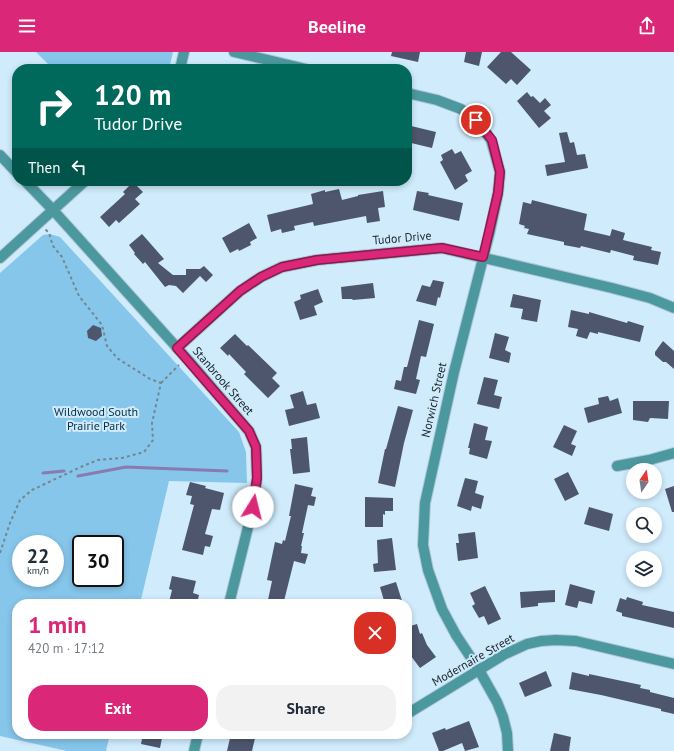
<!DOCTYPE html>
<html lang="en">
<head>
<meta charset="utf-8">
<style>
	:root { --surface:#fff; --page:#f2f2f3; --text:#1f2937; --muted:#747a83; --accent:#db2777 }
	body { margin:0; font-family:"PT Sans",sans-serif; background:var(--page); color:var(--text); height:100vh; display:flex; flex-direction:column; font-size:15px; white-space:nowrap }
	* { box-sizing:border-box; margin:0 }
	p { font-size:13px; color:var(--muted) }
	.icon { flex:none; width:22px; height:22px; fill:none; stroke:currentColor; stroke-width:2; stroke-linecap:round; stroke-linejoin:round }
	.map { position:relative; flex:1; overflow:hidden }
	.drawer { position:absolute; left:12px; top:547px; width:400px; height:140px; display:flex; flex-direction:column; background:var(--surface); border-radius:16px; box-shadow:0 2px 6px #0003 }
	.drawer>* { flex:none }
	.guide { position:absolute; left:12px; top:12px; width:400px; height:122px; border-radius:16px; box-shadow:0 2px 6px #0003; background:#00695c; color:#fff; overflow:hidden }
	.needle { width:26px; rotate:13deg }
	.tools { position:absolute; left:626px; top:411px; display:grid; gap:8px }
	.tools a { display:grid; place-items:center; width:36px; height:36px; border-radius:50%; background:var(--surface); box-shadow:0 2px 6px #0003; font-size:20px }
	.speed { position:absolute; left:12px; top:483px; display:flex; gap:8px; font-size:20px; font-weight:700; text-align:center }
	.speed>* { display:grid; place-content:center; width:52px; height:52px; border-radius:50%; background:var(--surface); box-shadow:0 2px 6px #0003; line-height:1 }
	.speed small { font-size:10px; font-weight:400 }
	.speed .limit { border:2px solid #111; border-radius:6px; background:#fff; color:#111 }
	.pin { position:absolute; display:grid; place-items:center; width:34px; height:34px; color:#fff; margin:-17px; border:2px solid #fff; border-radius:50%; box-shadow:0 1px 4px #0007 }
	.me { position:absolute; width:44px; margin:-22px; rotate:9deg; stroke-linejoin:round; filter:drop-shadow(0 0 3px #0008) }
	.turn { display:flex; align-items:center; gap:14px; height:84px; padding:0 16px; font-size:18px }
	.turn .icon { width:52px; height:52px; stroke-width:2.5 }
	.turn b { display:block; font-size:28px; line-height:34px }
	.then { display:flex; align-items:center; height:38px; padding:0 16px; background:#0003; gap:8px; font-size:15px }
	.round { display:grid; place-items:center; flex:none; width:42px; height:42px; border-radius:16px; background:var(--page) }
	.summary { display:flex; align-items:center; justify-content:space-between; height:68px; padding:0 16px }
	h1 { font-size:24px; font-weight:800; line-height:30px; color:var(--accent) }
	.action { display:flex; gap:8px; margin-top:auto; padding:8px 16px }
	.action a { flex:1; height:46px; border-radius:16px; background:var(--accent); color:#fff; font-size:16px; font-weight:800; line-height:46px; text-align:center }
	.action a+a { background:var(--page); color:var(--text) }
	header { display:flex; justify-content:space-between; align-items:center; height:52px; padding:0 16px; background:var(--accent); color:#fff; font-size:18px; font-weight:800 }
	.map>svg:first-child { display:block }
</style>
</head>
<body>
<header><svg class="icon" aria-label="menu" viewBox="0 0 24 24"><path d="M4 6h16M4 12h16M4 18h16"/></svg>Beeline<svg class="icon" aria-label="share" viewBox="0 0 24 24"><path d="M12 15V3M7 8l5-5 5 5M5 13v7h14v-7"/></svg></header>
<div class="map">
<svg width="674" height="699" viewBox="0 0 674 699">
	<rect width="100%" height="100%" fill="#cfebfc"/>
	<g fill="#86c6eb" fill-rule="evenodd">
		<path d="M36,0h137l-4,17h-116z"/>
		<path d="M50,182l10,3 179,195 7,20 1,31 -78,-2 -29,123h-123v130h93l-4,17h-39l-67,-15v-463l43,-38zM21,492h34v34h-34zM81,492h34v34h-34z"/>
	</g>
	<g fill="none" stroke-linecap="round" stroke-linejoin="round">
		<g stroke="#897ab1" stroke-width="3">
			<path d="M43,421l21,-2"/>
			<path d="M78,424l48,-9 101,4"/>
		</g>
	</g>
	<g fill="#4d566c">
		<path d="M392,0h28l-2,10 -27,-6z"/>
		<path d="M466,0h16l-3,14 -15,-4z"/>
		<path d="M501,0h10l20,18 -14,15 -6,-6 -5,5 -19,-17z"/>
		<path d="M527,40l4,5 2,-1 7,7 5,-5 6,7 -7,6 7,7 -12,10 -22,-27z"/>
		<path d="M407,73l29,7 -4,16 -25,-6z"/>
		<path d="M567,80l3,11 4,-1 3,13 8,-1 3,14 -41,8 -2,-11 20,-3 -6,-29z"/>
		<path d="M452,97l3,5 6,-3 11,20 -7,4 3,6 -13,9 -15,-28 3,-2 -2,-5z"/>
		<path d="M133,130l10,10 -8,7 5,5 -21,19 -3,-3 -7,7 -9,-10 25,-23 -2,-2z"/>
		<path d="M339,137l3,11 16,-4v-1l25,-4 2,16 -7,1 2,13 -13,2 -1,-7 -52,10 -1,-4 -19,4 1,4 -13,3 -1,-4 -10,3 -4,-17 46,-11 -2,-10 14,-4v2z"/>
		<path d="M417,139l12,2 -1,2 35,8 -4,18 -46,-11z"/>
		<path d="M532,148l55,14 -3,16 26,6 2,-7 13,4 -2,7 29,7 -1,3 10,2 -3,13 -25,-5 1,-4 -23,-6 -1,3 -29,-7 -1,2 -16,-3v-3l-37,-8 2,-5 -5,-1 1,-2 -6,-2 4,-22 8,2z"/>
		<path d="M249,171l8,15 -7,4 1,3 -12,6 -1,-2 -8,4 -8,-15z"/>
		<path d="M142,182l22,25 -6,4 15,12h13v-6h14l4,-3 9,9 -7,7 -6,-6 -17,17 -7,-7 -7,-1 -4,2 -20,-25 -2,2 -9,-10 1,-1 -6,-8z"/>
		<path d="M433,228l11,2 -4,16 -2,-1 -2,9 -20,-5 6,-16 8,2z"/>
		<path d="M373,231l2,15 -22,2 -1,-1h-10l-1,-12z"/>
		<path d="M318,237l5,13 -9,4 3,9 -17,5 -6,-18 7,-3 -1,-4z"/>
		<path d="M513,242l28,6 -4,22 -16,-3 2,-10 -13,-2z"/>
		<path d="M571,258l18,4v-2l38,11 1,-2 16,5 -4,16 -42,-10v2l-8,-2 -3,7 -11,-3 2,-7 -10,-2z"/>
		<path d="M419,268l15,4 -8,33 -5,-1 -5,23 4,1 -4,14 -22,-5 2,-9 5,1 3,-14h3z"/>
		<path d="M93,273l8,3 1,8 -6,5 -8,-3 -1,-7z"/>
		<path d="M495,281l14,4 -4,13 6,3 -2,10 -20,-5z"/>
		<path d="M235,282l12,12 1,-1 29,28 -5,5 8,8 -12,12 -24,-24 2,-2 -17,-18 -1,2 -8,-8z"/>
		<path d="M663,289l11,10v18l-8,-7h-3l-8,-7v-3z"/>
		<path d="M484,325l14,3 -4,15 8,2 -3,12 -22,-5z"/>
		<path d="M303,339l4,14 9,-2 4,15 -31,8 -4,-16 9,-2 -4,-13z"/>
		<path d="M608,344l2,5 8,-3 4,15 -34,10 -4,-15 15,-4 -1,-6z"/>
		<path d="M633,349h36l-1,18 -18,-1 -2,4 -15,-2z"/>
		<path d="M398,354l15,4 -9,33 -9,44 -17,-4 7,-34h1z"/>
		<path d="M474,371l14,4 -3,13 7,1 -5,18 -18,-5 1,-6h-2z"/>
		<path d="M564,373l13,6 -6,13 5,2 -4,10 -19,-9z"/>
		<path d="M307,385l3,35 -17,2 -3,-25h2l-1,-10z"/>
		<path d="M568,420l11,22 -14,7 -11,-22z"/>
		<path d="M465,426l13,3 -3,12 9,3 -3,13 -9,-3 -1,5 -14,-5z"/>
		<path d="M190,430l16,4 -1,2 19,5 -4,17 -8,-1 -7,25 8,2 -3,11 -5,-1 -2,9 -21,-5 12,-45 -4,-1 2,-8 -6,-1z"/>
		<path d="M295,432l18,4 -2,8 5,1 -2,9 -6,-1 -6,28h2l-3,13h1l-1,7 7,1 -3,10 -11,-3 -10,40 -2,-1 -1,3 -13,-3 4,-19 -5,-1 8,-38 7,2 1,-4 2,1 6,-25h-2z"/>
		<path d="M674,434v26h-2l-7,-23z"/>
		<path d="M365,445l28,1v13h-8v4l-2,-1v13h-18z"/>
		<path d="M589,455l24,7 -4,17 -25,-7z"/>
		<path d="M475,480l3,26 -20,3 -2,-18h3l-1,-9z"/>
		<path d="M392,486l4,32 -22,2 -1,-8 5,-1 -1,-23z"/>
		<path d="M172,524l24,5 -3,12 6,2 -2,9h-20l-8,-2 3,-12 -3,-1z"/>
		<path d="M396,530l7,22h-18l-5,-17z"/>
		<path d="M570,532l25,7 -3,13 -13,-3 -2,7 -12,-3z"/>
		<path d="M485,534l16,33 -13,6 -4,-9 -5,2 -7,-12 3,-2 -5,-11z"/>
		<path d="M555,538v12l-17,1v3l-17,2 -1,-16z"/>
		<path d="M627,545l16,5 -1,3 32,7v16l-52,-12v-3l-6,-2 4,-13 6,2z"/>
		<path d="M417,572l3,10 2,-1 5,12 9,12 -16,11 -9,-12 -4,-13v-16z"/>
		<path d="M546,619l6,15 -27,11 -6,-14z"/>
		<path d="M572,620l17,4v-2l52,11 -1,3 10,2v2l24,6v16l-13,-3v-2l-60,-14 -32,-6z"/>
		<path d="M469,669l10,26 -14,4 -3,-8 -19,8h-4l-7,-18 13,-5 1,2z"/>
		<path d="M554,681l17,4 -2,14h-19z"/>
		<path d="M143,682h15v3l4,1 -2,10 -19,-4z"/>
		<path d="M231,682l12,2 1,-2h12l-4,17h-25z"/>
	</g>
	<g fill="none" stroke-linecap="round" stroke-linejoin="round">
		<g stroke="#aec7d6" stroke-width="12">
			<g id="minor">
				<path d="M234,0l72,17"/>
				<path d="M180,17l4,-17"/>
				<path d="M407,41l30,7 24,9 15,11 15,20 9,32 -2,21 -8,38 -36,141 -29,131 -2,42 5,25 14,39 14,26 23,35 18,32 6,15 4,16 1,18"/>
				<path d="M0,103l17,18"/>
				<path d="M25,129l28,29 136,151 60,70 7,16 1,31 -4,29 -24,97"/>
				<path d="M0,206l85,-77"/>
				<path d="M177,296l63,-57 21,-14 21,-10 35,-7 125,-12 170,40 38,10 24,10"/>
				<path d="M617,414l32,-6 25,-7"/>
				<path d="M407,662l98,-60 22,-10 14,-3 15,-1 20,1 98,23"/>
				<path d="M194,699l4,-17"/>
			</g>
		</g>
		<g stroke="#738792" stroke-width="2" stroke-dasharray="3 3" stroke-linecap="butt">
			<path d="M161,331l18,-18"/>
			<path d="M0,501l10,-30 10,-23 12,-10 51,-24 15,-6 24,-2 22,-6 9,-12 -1,-17 9,-40 -11,-4 -33,-21 -10,-12 -5,-21 -23,-29 -17,-39 -9,-11 -4,-13 -4,-4"/>
		</g>
		<use href="#minor" stroke="#4c989f" stroke-width="10"/>
	</g>
	<g fill="none" stroke-linecap="round" stroke-linejoin="round">
		<g stroke="#8e194d" stroke-width="10">
			<path id="route" d="M253,455l4,-29 -1,-31 -7,-16 -72,-83 63,-57 21,-14 21,-10 35,-7 125,-12 41,9 15,-64 2,-21 -8,-32 -16,-20"/>
		</g>
		<use href="#route" stroke="#db2777" stroke-width="7"/>
	</g>
	<g text-anchor="middle" stroke-width="4" stroke-linejoin="round" paint-order="stroke">
		<g font-size="12" fill="#182329" stroke="#cfebfc">
			<text transform="translate(402 186) rotate(-5)" y="4">Tudor Drive</text>
			<text transform="translate(223 329) rotate(49)" y="4">Stanbrook Street</text>
			<text transform="translate(434 348) rotate(-77)" y="4">Norwich Street</text>
			<text transform="translate(473 608) rotate(-30)" y="4">Modernaire Street</text>
		</g>
		<g font-size="12" fill="#052e41" stroke="#cfebfc">
			<text x="96" y="364">Wildwood South<tspan x="96" dy="14">Prairie Park</tspan></text>
		</g>
	</g>
</svg>
<div class="tools">
<a><svg class="needle" viewBox="-14 -14 28 28"><path d="M0-13l5 13h-10z" fill="#e53935"/><path d="M0 13l5-13h-10z" fill="#747a83"/></svg></a>
<a><svg class="icon" aria-label="search" viewBox="0 0 24 24"><circle cx="10" cy="10" r="6"/><path d="M15 15l6 6"/></svg></a>
<a><svg class="icon" aria-label="layers" viewBox="0 0 24 24"><path d="M12 4l9 5-9 5-9-5zM3 14l9 5 9-5"/></svg></a>
</div>
<div class="speed"><div>22<small>km/h</small></div><div class="limit">30</div></div>
<div class="pin" style="left:476px;top:68px;background:#d93025"><svg class="icon" aria-label="arrive" viewBox="0 0 24 24"><path d="M6 21V4h12l-3 4 3 4H6"/></svg></div>
<svg class="me" style="left:253px;top:455px" viewBox="-20 -20 40 40"><circle r="19" fill="#fff"/><path d="M0-13L10 11 0 6-10 11z" fill="#db2777"/></svg>
<div class="guide">
<div class="turn"><svg class="icon" aria-label="right" viewBox="0 0 24 24"><path d="M7 20v-9h11M14 6l5 5-5 5"/></svg><div><b>120 m</b>Tudor Drive</div></div>
<div class="then">Then<svg class="icon" aria-label="left" viewBox="0 0 24 24"><path d="M17 20v-9H6M10 6l-5 5 5 5"/></svg></div>
</div>
<section class="drawer">
<div class="summary"><div><h1>1 min</h1><p>420 m · 17:12</p></div><a class="round" style="background:#d93025;color:#fff"><svg class="icon" aria-label="close" viewBox="0 0 24 24"><path d="M6 6l12 12M18 6L6 18"/></svg></a></div>
<div class="action"><a>Exit</a><a>Share</a></div>
</section>
</div>
</body>
</html>
